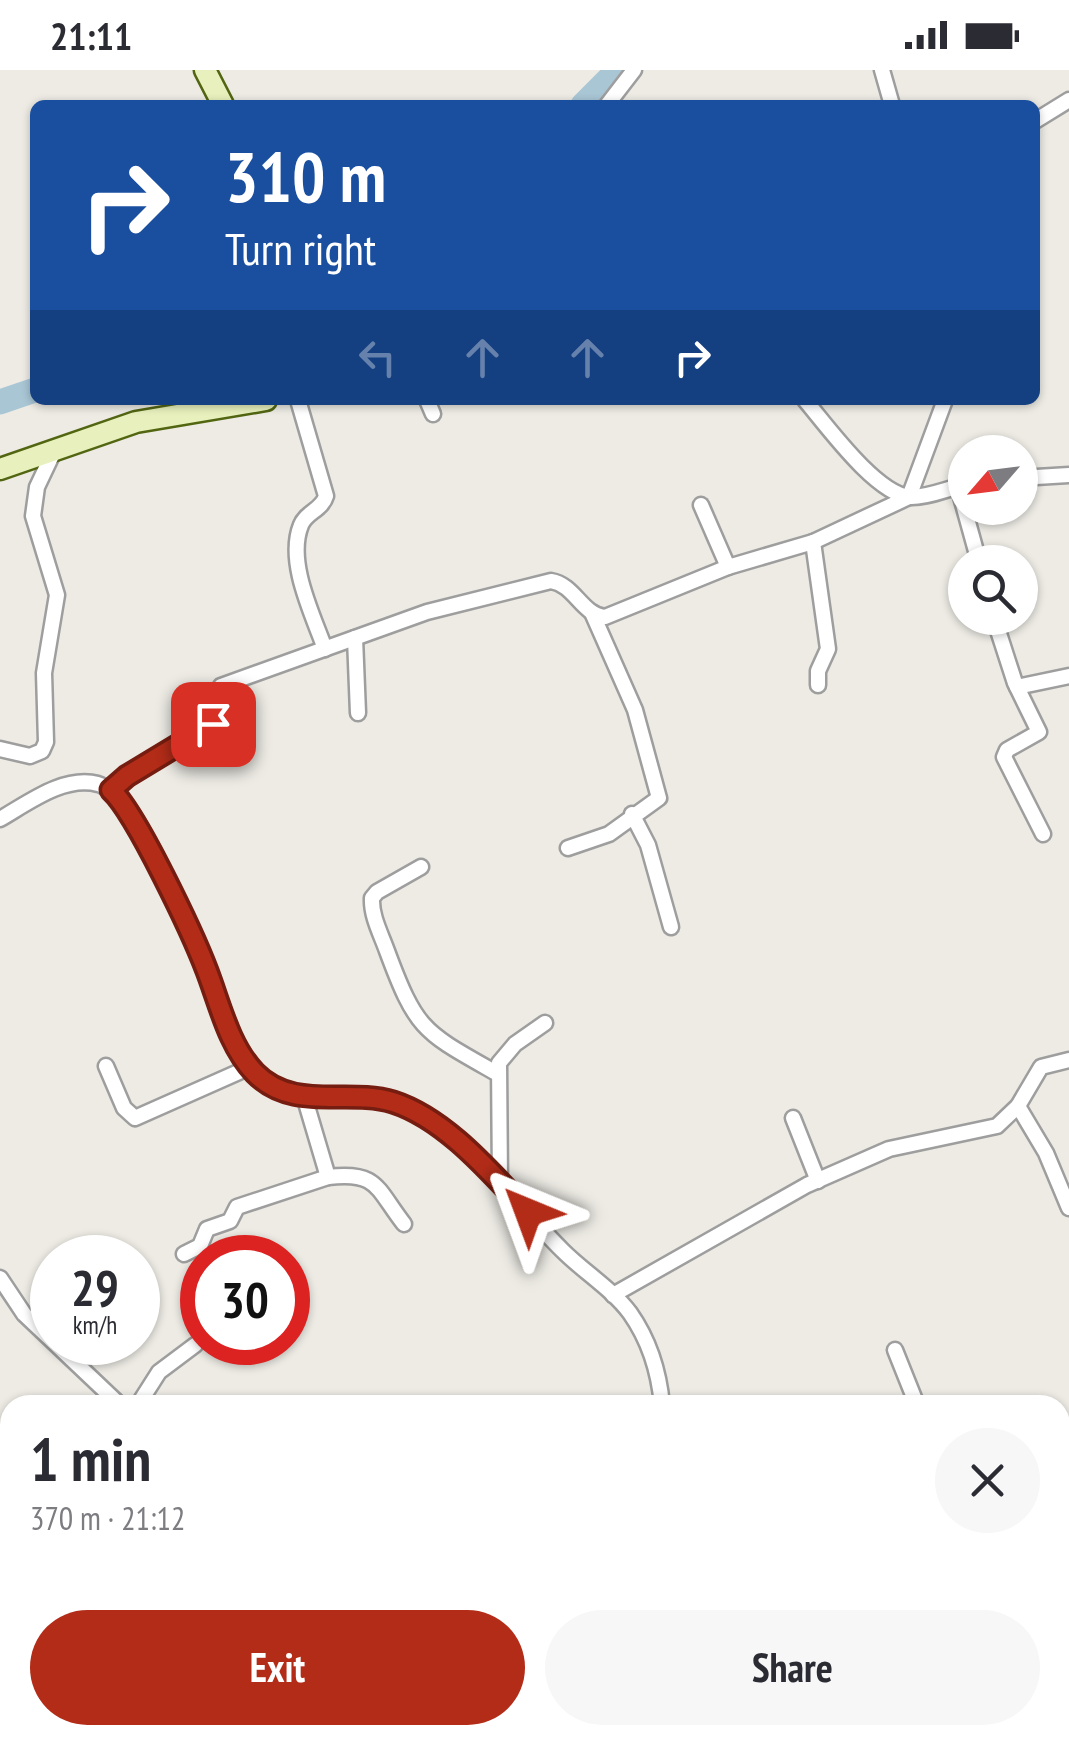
<!DOCTYPE html>
<html lang="en">
<head>
<meta charset="utf-8">
<style>
	:root { --surface:#fff; --page:#f7f7f7; --text:#2b2b33; --muted:#7c7c81; --accent:#b22c18 }
	body { margin:0; font-family:"PT Sans Narrow",sans-serif; background:var(--page); color:var(--text); height:100vh; display:flex; flex-direction:column; font-size:38px; white-space:nowrap }
	* { box-sizing:border-box; margin:0 }
	p { font-size:32px; color:var(--muted) }
	.icon { flex:none; width:55px; height:55px; fill:none; stroke:currentColor; stroke-width:2; stroke-linecap:round; stroke-linejoin:round }
	.map { position:relative; flex:1; overflow:hidden }
	.panel { position:absolute; left:0px; top:1325px; width:1070px; height:350px; display:flex; flex-direction:column; background:var(--surface); border-radius:30px 30px 0 0; box-shadow:0 2px 8px #0004 }
	.panel>* { flex:none }
	.hud { position:absolute; left:30px; top:30px; width:1010px; height:305px; border-radius:15px; box-shadow:0 2px 8px #0004; background:#1a4fa0; color:#fff; overflow:hidden }
	.needle { width:65px; rotate:242deg }
	.tools { position:absolute; left:948px; top:365px; display:grid; gap:20px }
	.tools a { display:grid; place-items:center; width:90px; height:90px; border-radius:50%; background:var(--surface); box-shadow:0 2px 8px #0004; font-size:50px }
	.speed { position:absolute; left:30px; top:1165px; display:flex; gap:20px; font-size:50px; font-weight:700; text-align:center }
	.speed>* { display:grid; place-content:center; width:130px; height:130px; border-radius:50%; background:var(--surface); box-shadow:0 2px 8px #0004; line-height:1 }
	.speed small { font-size:25px; font-weight:400 }
	.speed .limit { border:15px solid #d22; background:#fff; color:#111 }
	.pin { position:absolute; display:grid; place-items:center; width:85px; height:85px; color:#fff; margin:-42px; border-radius:20px; box-shadow:0 5px 15px #0006 }
	.me { position:absolute; width:110px; margin:-55px; rotate:316deg; stroke-linejoin:round; filter:drop-shadow(0 0 8px #0008) }
	.turn { display:flex; align-items:center; gap:35px; height:210px; padding:0 30px; font-size:45px }
	.turn .icon { width:130px; height:130px; stroke-width:2.5 }
	.turn b { display:block; font-size:70px; line-height:85px }
	.lanes { display:flex; align-items:center; height:95px; padding:0 30px; background:#0003; justify-content:center; gap:50px; direction:ltr }
	.lanes .off { opacity:.35 }
	.round { display:grid; place-items:center; flex:none; width:105px; height:105px; border-radius:52px; background:var(--page) }
	.summary { display:flex; align-items:center; justify-content:space-between; height:170px; padding:0 30px }
	h1 { font-size:60px; font-weight:700; line-height:75px }
	.button { display:flex; gap:20px; margin-top:auto; padding:20px 30px }
	.button a { flex:1; height:115px; border-radius:60px; background:var(--accent); color:#fff; font-size:40px; font-weight:700; line-height:115px; text-align:center }
	.button a+a { background:var(--page); color:var(--text) }
	.status { display:flex; justify-content:space-between; align-items:center; height:70px; padding:0 50px; background:var(--surface); direction:ltr }
	.status svg { height:28px; fill:currentColor }
	.map>svg:first-child { display:block }
</style>
</head>
<body>
<div class="status"><b>21:11</b><svg viewBox="0 0 49 12"><path d="M0 12V9h3v3zM5 12V6h3v6zM10 12V3h3v9zM15 12V0h3v12zM26 1h20v11H26zM47 4h2v5h-2z"/></svg></div>
<div class="map">
<svg width="1069" height="1675" viewBox="0 0 1069 1675">
	<rect width="100%" height="100%" fill="#edebe4"/>
	<g fill="none" stroke-linecap="round" stroke-linejoin="round">
		<g stroke="#a9c6d5" stroke-width="25">
			<path d="M583,35l35,-35"/>
			<path d="M0,332l35,-12"/>
		</g>
		<g stroke="#9e9e9e" stroke-width="19">
			<g id="minor">
				<path d="M882,0l10,35"/>
				<path d="M607,35l27,-35"/>
				<path d="M1035,51l34,-21"/>
				<path d="M298,330l28,96c-4,14 -20,16 -25,29 -15,37 12,90 24,124"/>
				<path d="M427,330l6,14"/>
				<path d="M805,330c22,26 71,94 105,97 17,1 38,-9 55,-12"/>
				<path d="M1020,408l49,-3"/>
				<path d="M958,416l21,76"/>
				<path d="M701,435l27,62"/>
				<path d="M813,472l15,107 -10,22v14"/>
				<path d="M994,548l21,65 24,49 -32,18 -3,7 39,77"/>
				<path d="M355,568l3,75"/>
				<path d="M1017,617l52,-11"/>
				<path d="M0,679l30,7 12,-5 4,-9 -2,-69 13,-78 -24,-79 4,-29 19,-40"/>
				<path d="M111,720l16,-14 86,-52 8,-38 206,-74 124,-31c24,4 30,33 54,36l123,-50 85,-25 96,-45 36,-97"/>
				<path d="M632,744l16,31 23,82"/>
				<path d="M0,749c28,-16 64,-44 98,-35 28,6 89,141 103,172 17,39 24,86 54,117 40,42 99,12 145,32 68,29 112,96 163,146 21,21 49,38 67,62 19,27 29,59 32,92"/>
				<path d="M568,778l41,-14 50,-36 -24,-88 -42,-95"/>
				<path d="M421,797l-44,25 -5,6c-1,18 9,36 15,53 30,81 37,81 111,123"/>
				<path d="M106,996l18,42 11,10 115,-51"/>
				<path d="M1018,1036l28,47 23,55"/>
				<path d="M793,1048l25,63"/>
				<path d="M328,1107c50,-6 48,11 76,47"/>
				<path d="M500,1112l-1,-119 16,-19 30,-21"/>
				<path d="M184,1184l16,-8 7,-17 23,-8 7,-14 91,-30 -24,-81"/>
				<path d="M0,1208l24,36 96,91"/>
				<path d="M613,1225l194,-110 82,-36 108,-23 21,-20 23,-39 28,-7"/>
				<path d="M895,1280l22,55"/>
				<path d="M138,1335l21,-33 36,-27"/>
				<path d="M1060,1385l9,-6"/>
				<path d="M1060,1450l5,13"/>
				<path d="M504,1665l2,10"/>
				<path d="M616,1665l4,10"/>
				<path d="M316,1675l1,-10"/>
			</g>
		</g>
		<g stroke="#526612" stroke-width="25">
			<g id="secondary">
				<path d="M205,0l18,35"/>
				<path d="M0,399l136,-47 130,-22"/>
			</g>
		</g>
		<use href="#minor" stroke="#fff" stroke-width="14"/>
		<use href="#secondary" stroke="#e8f1bd" stroke-width="20"/>
	</g>
	<g fill="none" stroke-linecap="round" stroke-linejoin="round">
		<g stroke="#741d10" stroke-width="25">
			<path id="route" d="M213,654l-86,52 -16,14c25,23 82,144 96,181 13,34 22,75 48,102 38,39 93,15 138,29 53,17 98,71 135,110"/>
		</g>
		<use href="#route" stroke="#b22c18" stroke-width="18"/>
	</g>
</svg>
<div class="tools">
<a><svg class="needle" viewBox="-14 -14 28 28"><path d="M0-13l5 13h-10z" fill="#e53935"/><path d="M0 13l5-13h-10z" fill="#7c7c81"/></svg></a>
<a><svg class="icon" aria-label="search" viewBox="0 0 24 24"><circle cx="10" cy="10" r="6"/><path d="M15 15l6 6"/></svg></a>
</div>
<div class="speed"><div>29<small>km/h</small></div><div class="limit">30</div></div>
<div class="pin" style="left:213px;top:654px;background:#d93025"><svg class="icon" aria-label="arrive" viewBox="0 0 24 24"><path d="M6 21V4h12l-3 4 3 4H6"/></svg></div>
<svg class="me" style="left:528px;top:1142px" viewBox="-20 -20 40 40"><path d="M0-17L14 15 0 8-14 15z" fill="#b22c18" stroke="#fff" stroke-width="4"/></svg>
<div class="hud">
<div class="turn"><svg class="icon" aria-label="right" viewBox="0 0 24 24"><path d="M7 20v-9h11M14 6l5 5-5 5"/></svg><div><b>310 m</b>Turn right</div></div>
<div class="lanes"><svg class="icon off" aria-label="left" viewBox="0 0 24 24"><path d="M17 20v-9H6M10 6l-5 5 5 5"/></svg><svg class="icon off" aria-label="ahead" viewBox="0 0 24 24"><path d="M12 20V5M6 11l6-6 6 6"/></svg><svg class="icon off" aria-label="ahead" viewBox="0 0 24 24"><path d="M12 20V5M6 11l6-6 6 6"/></svg><svg class="icon" aria-label="right" viewBox="0 0 24 24"><path d="M7 20v-9h11M14 6l5 5-5 5"/></svg></div>
</div>
<section class="panel">
<div class="summary"><div><h1>1 min</h1><p>370 m · 21:12</p></div><a class="round"><svg class="icon" aria-label="close" viewBox="0 0 24 24"><path d="M6 6l12 12M18 6L6 18"/></svg></a></div>
<div class="button"><a>Exit</a><a>Share</a></div>
</section>
</div>
</body>
</html>
